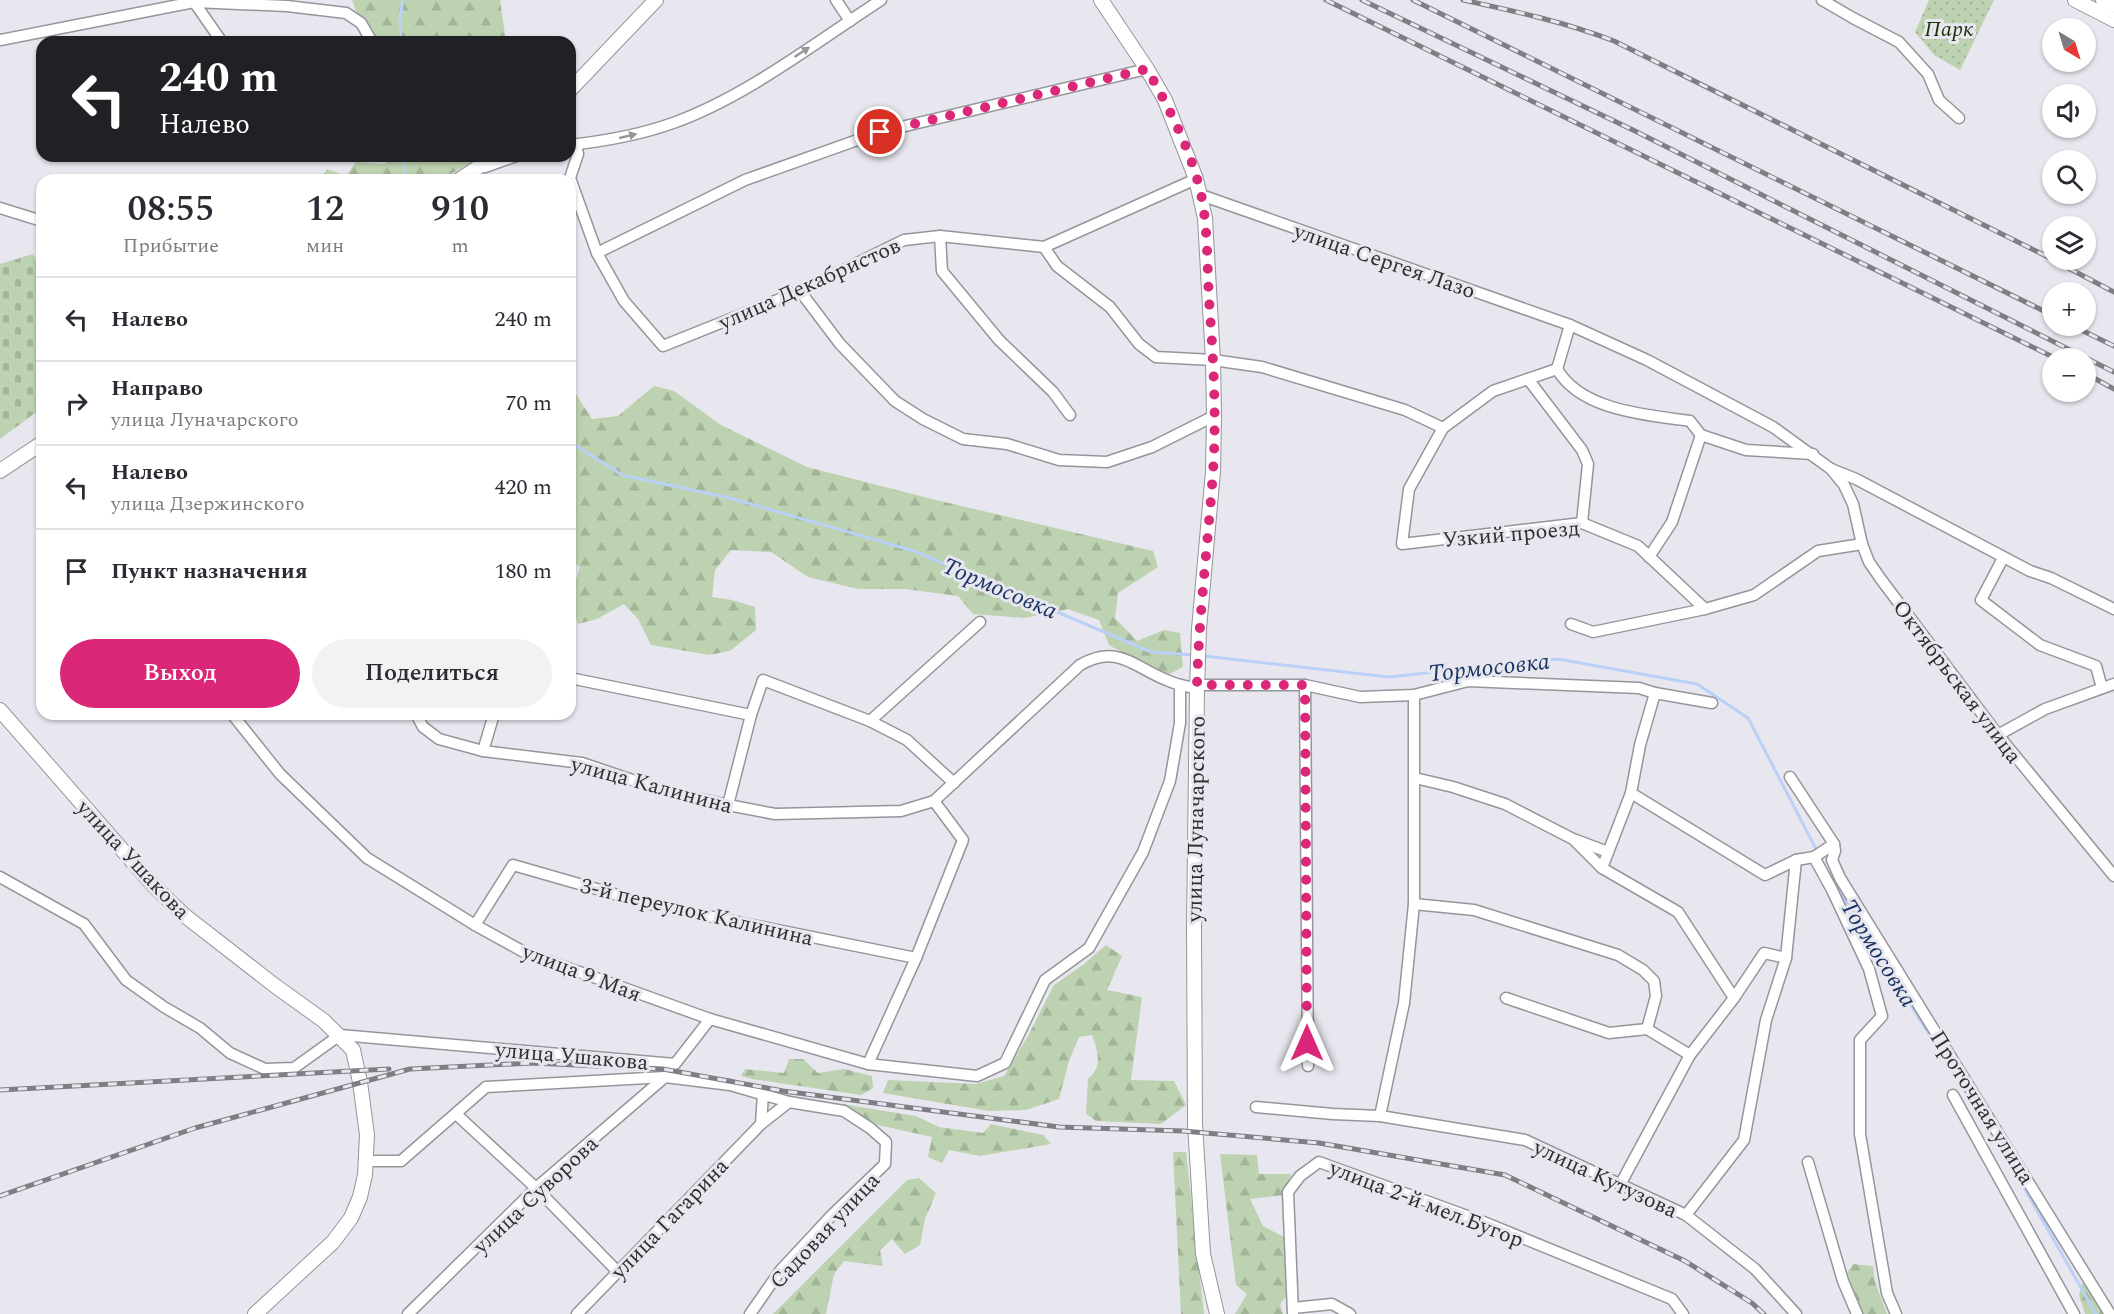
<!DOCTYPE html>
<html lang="ru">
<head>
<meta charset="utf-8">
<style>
	:root { --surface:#fff; --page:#f2f2f3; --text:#2b2b33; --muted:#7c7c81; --line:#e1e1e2; --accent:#db2777 }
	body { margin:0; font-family:Spectral,serif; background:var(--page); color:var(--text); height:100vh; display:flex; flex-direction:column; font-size:22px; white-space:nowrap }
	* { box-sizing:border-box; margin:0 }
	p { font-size:20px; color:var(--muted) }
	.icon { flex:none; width:33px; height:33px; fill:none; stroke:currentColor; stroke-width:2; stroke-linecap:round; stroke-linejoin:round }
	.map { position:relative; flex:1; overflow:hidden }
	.drawer { position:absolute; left:36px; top:174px; width:540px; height:546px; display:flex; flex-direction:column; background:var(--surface); border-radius:18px; box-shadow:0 2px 4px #0004 }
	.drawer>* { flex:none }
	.hud { position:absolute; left:36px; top:36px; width:540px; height:126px; border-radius:18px; box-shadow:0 2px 4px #0004; background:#202124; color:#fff; overflow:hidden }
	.needle { width:39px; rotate:142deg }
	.fabs { position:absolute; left:2042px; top:18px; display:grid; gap:12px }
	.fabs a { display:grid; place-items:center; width:54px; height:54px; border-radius:50%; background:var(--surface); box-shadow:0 2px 4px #0004; font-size:30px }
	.pin { position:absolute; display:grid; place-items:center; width:51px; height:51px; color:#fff; margin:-26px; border:3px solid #fff; border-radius:50%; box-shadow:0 2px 6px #0007 }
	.me { position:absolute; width:66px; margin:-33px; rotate:0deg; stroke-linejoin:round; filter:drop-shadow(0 0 4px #0008) }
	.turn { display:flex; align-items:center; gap:21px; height:126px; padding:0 24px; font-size:27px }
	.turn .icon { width:78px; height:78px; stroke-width:2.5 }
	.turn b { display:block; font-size:42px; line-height:51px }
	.eta { display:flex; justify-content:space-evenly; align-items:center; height:102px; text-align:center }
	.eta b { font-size:36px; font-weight:600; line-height:42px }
	.primary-button { display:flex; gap:12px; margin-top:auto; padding:12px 24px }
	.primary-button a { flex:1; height:69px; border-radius:36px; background:var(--accent); color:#fff; font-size:24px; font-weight:600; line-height:69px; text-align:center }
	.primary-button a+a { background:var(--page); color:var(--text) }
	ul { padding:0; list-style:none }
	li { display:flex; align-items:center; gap:18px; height:84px; padding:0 24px; border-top:2px solid var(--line) }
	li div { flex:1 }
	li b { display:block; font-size:22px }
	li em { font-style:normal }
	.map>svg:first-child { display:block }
</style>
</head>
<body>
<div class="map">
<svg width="2114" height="1314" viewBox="0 0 2114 1314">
	<defs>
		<pattern id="forest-firs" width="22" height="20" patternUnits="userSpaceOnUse" patternTransform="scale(1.5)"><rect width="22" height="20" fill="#bdd2b0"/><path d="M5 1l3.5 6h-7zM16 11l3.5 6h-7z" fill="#a3b598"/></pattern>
		<pattern id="cemetery-stones" width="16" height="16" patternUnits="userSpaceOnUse" patternTransform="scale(1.5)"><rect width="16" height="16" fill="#bdd2b0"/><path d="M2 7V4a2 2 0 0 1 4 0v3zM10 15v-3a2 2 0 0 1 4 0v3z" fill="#a3b598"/></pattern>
		<pattern id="park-dots" width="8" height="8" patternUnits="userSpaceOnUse" patternTransform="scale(1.5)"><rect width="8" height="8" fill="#bdd2b0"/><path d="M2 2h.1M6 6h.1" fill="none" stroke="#a3b598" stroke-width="1.8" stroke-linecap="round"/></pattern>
	</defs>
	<rect width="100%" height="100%" fill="#e8e7ef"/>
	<g fill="url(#forest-firs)">
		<path d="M352,0h148l6,42h-130l-19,-28z"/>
		<path d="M401,156h81l-41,24h-121l7,-11 19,7 10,-14 28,2z"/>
		<path d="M570,385l22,34 26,-3 36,-30 20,5 47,34 86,42 125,32 221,52 5,16 -40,26 -3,25 22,23 27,-11 16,3 3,34 -15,8 -35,-17 -24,-13 -10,-25 -31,-11 -43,9 -52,-4 -15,-18 -53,-7h-47l-50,-12 -37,-25 -40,-2 -16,20 -3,27 20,3 23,7 1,23 -26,21 -21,4 -58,-10 -13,-26 -14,-15 -27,15 -19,5 -8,-26 10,-31 -10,-7z"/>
		<path d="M1106,945l16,11 -15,34 35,7 -11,83 43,1 12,24 -25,19 -65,-3 -10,-7 2,-35c15,-13 10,-27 4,-44l-13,2 -10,24 -10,38 -33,11 -37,1 -106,-18 5,-13 88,4 28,-8 24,-40 26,-51 30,-21z"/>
		<path d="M789,1059h14l15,14 26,-4 28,7 1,12 -12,7 -109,-16 -11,-3 4,-7 39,4z"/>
		<path d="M773,1093l143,23 23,11 44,6 8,-9 52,11 8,9 -71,12 -31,-6 -7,13 -14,-6 4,-20 -162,-36z"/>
		<path d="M1173,1152h13l18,162h-23z"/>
		<path d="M1220,1154l37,1 2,19h32l-6,21 -35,4 13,27 23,12 13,43 -19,23 3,10h-48l12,-20 -11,-9z"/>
		<path d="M919,1178l17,15 -11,26 -5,26 -15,9 -13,-15 -12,11 3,16 -39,-5 -10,13 -8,40h-53l134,-134z"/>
		<path d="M1853,1264l20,2 2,16 12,32h-24l-16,-41z"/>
		<path d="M2084,1278l22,36h-21l-6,-19z"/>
	</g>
	<path fill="url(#cemetery-stones)" d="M33,254l9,17v137l-42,31v-175z"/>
	<path fill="url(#park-dots)" d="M1929,0h65l-34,70 -26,-15 -19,-23z"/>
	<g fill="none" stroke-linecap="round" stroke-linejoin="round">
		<g stroke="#b9d1f7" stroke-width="3">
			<path d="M401,42l-1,-24 3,-18"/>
			<path d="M404,156l1,24"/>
			<path d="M570,442l52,33 108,23 184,53 237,101 43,3"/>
			<path d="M1204,656l184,21 170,-18 139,25 51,34 83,160 162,258"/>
			<path d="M2002,1149l94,165"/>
		</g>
		<g stroke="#95959b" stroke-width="13">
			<g id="minor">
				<path d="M836,0l14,21"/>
				<path d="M1822,0l31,18 46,24 29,32 11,26 20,18"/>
				<path d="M194,2l28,40"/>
				<path d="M0,40l194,-38 93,4 59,7 15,10 11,19"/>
				<path d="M570,145c35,-4 70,-10 103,-22 73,-26 143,-81 208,-123"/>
				<path d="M576,145l2,9 -8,24 27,75 27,48 39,45 137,-55 104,-51 36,-4 104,11 152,-68"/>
				<path d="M485,167l31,-11"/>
				<path d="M1201,195l369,130 77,35 126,67 58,42 13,16 9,19 9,40 7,18 11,16 118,157 116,141"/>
				<path d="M0,208l42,13"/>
				<path d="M940,236l2,35 57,69 54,52 17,23"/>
				<path d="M1044,247l13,19 53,41 29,37 17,13 57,3 49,7 143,43 38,18"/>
				<path d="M597,253l148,-73 135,-48 267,-63"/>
				<path d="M800,291l40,53 55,57 28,18 40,20 44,5 52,16 48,2 45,-15 62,-31"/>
				<path d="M1570,325l-13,44c24,42 91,46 133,52l11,14 45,15 67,4"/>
				<path d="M1557,369l-64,22 -50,37 -34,61 -7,55 180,-21 56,23 67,63 49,-14 64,-44 44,-7"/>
				<path d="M1528,379l54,71 6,14 -6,59"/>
				<path d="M1831,469l25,10 174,92 21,7 63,31"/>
				<path d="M1649,557l23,-35 29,-87"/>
				<path d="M2003,558l-22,42 59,45 56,21 6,22"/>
				<path d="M1571,624l22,8 112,-23"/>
				<path d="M570,678l181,37 12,-35 107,41 110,-99"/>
				<path d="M1197,685h108l55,12 54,-2 54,-14 171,7 16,5 57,10"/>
				<path d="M1305,685l3,381"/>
				<path d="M232,714l48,60 87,84 108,67 49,27 186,67 158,45 109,12 28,-13 40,-83 44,-32 54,-96 27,-71 10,-58v-38"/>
				<path d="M416,714l7,13 16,12 44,12 99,12 80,27 66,15 47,9 126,-3 33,-10 146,-136c39,-22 54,3 89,16 8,4 19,5 28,8"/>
				<path d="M870,721l37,19 47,43"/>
				<path d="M1998,735l47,-26 69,-25"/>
				<path d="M483,751l11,-37"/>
				<path d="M1790,777l44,67 1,7 -3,9 8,18 270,436"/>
				<path d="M1415,778l38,9 52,17 68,35 29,29 76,44 56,86"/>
				<path d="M1631,793l134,82 31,-15"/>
				<path d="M728,805l23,-90"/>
				<path d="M1576,840l32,12"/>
				<path d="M1814,857l18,33 37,79 13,47 -22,24v94l27,159 9,21"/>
				<path d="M1602,868l29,-75 9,-48 15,-52"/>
				<path d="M0,877l84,47 42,56 38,27 36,21 30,25 35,16 29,-1 46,-33 335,29 35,-45"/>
				<path d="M1414,904l60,6 144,45 25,15 11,11 2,15 -9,33"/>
				<path d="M475,925l38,-60 136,39 267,54 -48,106"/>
				<path d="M916,958l47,-118 -29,-39"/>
				<path d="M1506,998l103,35 38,-4 43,26"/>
				<path d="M1953,1095l121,219"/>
				<path d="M1256,1107l77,7 47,2 145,24 161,75 69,54 41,45"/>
				<path d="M456,1114l80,74 81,83"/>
				<path d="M1380,1116l24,-113 10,-99v-209"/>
				<path d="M761,1124l2,-30"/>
				<path d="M366,1161h35l85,-74 179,-10 65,8 59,17 55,9 26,17 16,14 -1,22 -53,51 -52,56 -30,43"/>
				<path d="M1808,1162l35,119 14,33"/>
				<path d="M1620,1185l70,-130 44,-57 30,-45 22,5"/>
				<path d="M1686,1215l58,-75 22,-120 20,-62 10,-98 18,-3 20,-13"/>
				<path d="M1293,1308l39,-4 18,10"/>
				<path d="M408,1314l128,-126 129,-111"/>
				<path d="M577,1314l184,-190 28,-22"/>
				<path d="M1293,1314l-5,-122 12,-16 19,-14 162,59 191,78 11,15"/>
			</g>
		</g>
		<g stroke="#95959b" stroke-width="16">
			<g id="major">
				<path d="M1101,0l46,69 18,31 31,79 9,39 8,142 1,56 -1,55 -14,158 -2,60 -3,239 1,196 8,130 14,60"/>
				<path d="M2075,0l39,20"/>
				<path d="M2103,0l11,5"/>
				<path d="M570,90l86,-90"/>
				<path d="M459,180l36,-24"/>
				<path d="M0,471l42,-28"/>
				<path d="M0,710l153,175 31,30 90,70 50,36 29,29 7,32 7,53 -2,40 -5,22 -9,21 -18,24 -78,72"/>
			</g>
		</g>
		<use href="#minor" stroke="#fff" stroke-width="10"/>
		<use href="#major" stroke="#fff" stroke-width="14"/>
		<g stroke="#7f7e84" stroke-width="5">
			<g id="rail">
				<path d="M1326,0l729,358"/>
				<path d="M1362,0l271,130 481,242"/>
				<path d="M1413,0l639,315"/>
				<path d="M1463,0c51,11 102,22 151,41l438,218"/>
				<path d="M2053,260l61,32"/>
				<path d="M2073,326l41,20"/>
				<path d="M2085,373l29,16"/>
				<path d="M0,1090l389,-21"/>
				<path d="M0,1196l195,-68 215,-59 122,-6 131,6 120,22 276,36 124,4 136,12 186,32 180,86 67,42 12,11"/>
			</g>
		</g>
		<use href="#rail" stroke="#e8e7ef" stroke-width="3" stroke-dasharray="9" stroke-linecap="butt"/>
	</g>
	<defs><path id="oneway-solid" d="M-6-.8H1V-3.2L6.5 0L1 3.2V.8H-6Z" transform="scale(1.5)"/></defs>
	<g fill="#979798">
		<use href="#oneway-solid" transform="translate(802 52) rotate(-33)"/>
		<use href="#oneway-solid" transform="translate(628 136) rotate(-13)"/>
	</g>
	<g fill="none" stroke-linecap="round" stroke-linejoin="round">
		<path stroke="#db2777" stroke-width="10" stroke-dasharray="0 18" d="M880,132l267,-63c22,39 44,81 54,125 7,34 6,70 8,105 4,57 8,115 4,173 -5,71 -14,142 -16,213h108l2,358"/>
	</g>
	<g text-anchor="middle" stroke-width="6" stroke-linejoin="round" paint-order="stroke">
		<g font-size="22" font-style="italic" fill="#193007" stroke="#e8e7ef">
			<text x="1949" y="36">Парк</text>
		</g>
		<g font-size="22" fill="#2f2f32" stroke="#e8e7ef">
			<text transform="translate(1385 260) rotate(19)" y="8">улица Сергея Лазо</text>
			<text transform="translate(809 283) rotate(-24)" y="8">улица Декабристов</text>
			<text transform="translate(1511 533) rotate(-5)" y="8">Узкий проезд</text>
			<text transform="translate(1958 681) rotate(53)" y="8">Октябрьская улица</text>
			<text transform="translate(652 784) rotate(15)" y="8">улица Калинина</text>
			<text transform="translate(1195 819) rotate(-89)" y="8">улица Луначарского</text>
			<text transform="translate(134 859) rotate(47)" y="8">улица Ушакова</text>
			<text transform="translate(697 911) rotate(13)" y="8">3-й переулок Калинина</text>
			<text transform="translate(582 972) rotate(21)" y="8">улица 9 Мая</text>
			<text transform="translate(572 1055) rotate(5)" y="8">улица Ушакова</text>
			<text transform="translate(1983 1107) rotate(58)" y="8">Проточная улица</text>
			<text transform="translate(1606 1178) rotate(25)" y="8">улица Кутузова</text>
			<text transform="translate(535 1194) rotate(-43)" y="8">улица Суворова</text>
			<text transform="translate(1427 1203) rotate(21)" y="8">улица 2-й мел.Бугор</text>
			<text transform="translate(669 1218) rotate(-46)" y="8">улица Гагарина</text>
			<text transform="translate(824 1230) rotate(-47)" y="8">Садовая улица</text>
		</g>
		<g font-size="24" font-style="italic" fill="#1a3564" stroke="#e8e7ef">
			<text transform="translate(1000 588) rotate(23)" y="8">Тормосовка</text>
			<text transform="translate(1489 667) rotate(-6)" y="8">Тормосовка</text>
			<text transform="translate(1879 953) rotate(58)" y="8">Тормосовка</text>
		</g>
	</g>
</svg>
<div class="fabs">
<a><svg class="needle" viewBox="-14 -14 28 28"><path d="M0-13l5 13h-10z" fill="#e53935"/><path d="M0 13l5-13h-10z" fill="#7c7c81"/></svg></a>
<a><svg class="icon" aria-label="sound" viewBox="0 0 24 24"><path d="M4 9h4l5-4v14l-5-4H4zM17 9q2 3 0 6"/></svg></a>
<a><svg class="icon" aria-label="search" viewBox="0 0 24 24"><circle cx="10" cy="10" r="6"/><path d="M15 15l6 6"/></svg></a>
<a><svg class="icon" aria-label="layers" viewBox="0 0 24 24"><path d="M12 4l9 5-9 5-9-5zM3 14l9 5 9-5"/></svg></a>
<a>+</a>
<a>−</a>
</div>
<div class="pin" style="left:880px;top:132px;background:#d93025"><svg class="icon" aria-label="arrive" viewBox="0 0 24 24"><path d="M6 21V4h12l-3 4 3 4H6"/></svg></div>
<svg class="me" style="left:1307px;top:1043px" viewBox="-20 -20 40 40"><path d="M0-17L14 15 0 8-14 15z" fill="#db2777" stroke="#fff" stroke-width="4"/></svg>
<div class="hud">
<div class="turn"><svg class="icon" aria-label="left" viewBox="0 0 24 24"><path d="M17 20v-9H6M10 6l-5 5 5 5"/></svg><div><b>240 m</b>Налево</div></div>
</div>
<section class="drawer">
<div class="eta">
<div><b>08:55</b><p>Прибытие</p></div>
<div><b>12</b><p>мин</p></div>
<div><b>910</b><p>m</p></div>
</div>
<ul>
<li><svg class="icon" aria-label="left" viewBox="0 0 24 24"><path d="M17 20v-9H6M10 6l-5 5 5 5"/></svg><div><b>Налево</b></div><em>240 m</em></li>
<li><svg class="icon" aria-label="right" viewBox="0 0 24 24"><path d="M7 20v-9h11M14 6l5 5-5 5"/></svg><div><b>Направо</b><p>улица Луначарского</p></div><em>70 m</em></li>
<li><svg class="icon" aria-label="left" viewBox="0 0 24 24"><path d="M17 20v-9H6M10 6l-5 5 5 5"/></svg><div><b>Налево</b><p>улица Дзержинского</p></div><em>420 m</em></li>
<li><svg class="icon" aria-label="arrive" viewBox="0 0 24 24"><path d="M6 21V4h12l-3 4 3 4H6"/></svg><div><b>Пункт назначения</b></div><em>180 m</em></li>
</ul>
<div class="primary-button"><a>Выход</a><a>Поделиться</a></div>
</section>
</div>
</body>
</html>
